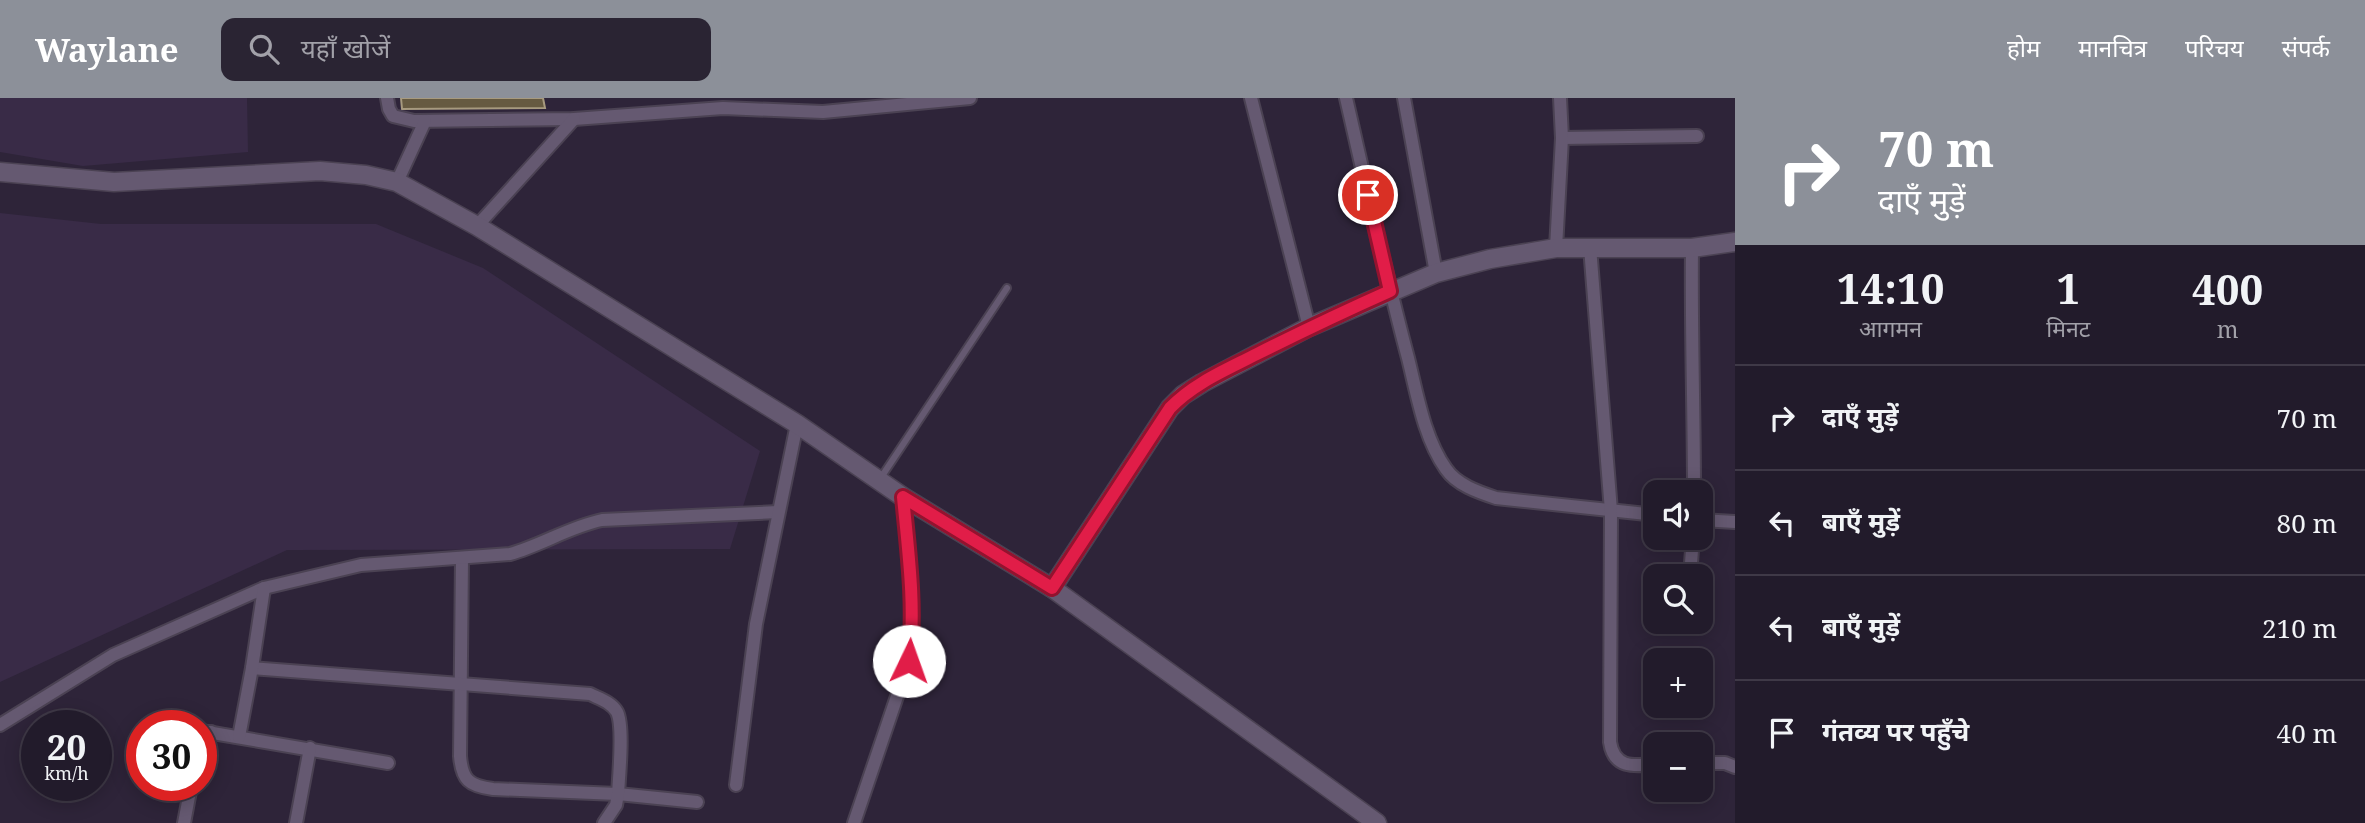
<!DOCTYPE html>
<html lang="hi">
<head>
<meta charset="utf-8">
<style>
	:root { --surface:#221b2b; --page:#2a2433; --text:#f1f3f6; --muted:#a2a1a9; --line:#3f3947; --accent:#8c9099 }
	body { margin:0; font-family:"Noto Serif","Noto Sans Devanagari",serif; background:var(--page); color:var(--text); height:100vh; display:flex; flex-direction:column; font-size:26px; white-space:nowrap }
	* { box-sizing:border-box; margin:0 }
	p { font-size:23px; color:var(--muted) }
	.icon { flex:none; width:38px; height:38px; fill:none; stroke:currentColor; stroke-width:2; stroke-linecap:round; stroke-linejoin:round }
	.map { position:relative; flex:1; overflow:hidden }
	.details { display:flex; flex-direction:column; background:var(--surface); width:630px }
	.details>* { flex:none }
	.banner { background:#8c9099; color:#fff; overflow:hidden }
	.buttons { position:absolute; left:1643px; top:382px; display:grid; gap:14px }
	.buttons a { display:grid; place-items:center; width:70px; height:70px; border-radius:14px; background:var(--surface); box-shadow:0 4px 18px #0003,0 0 0 2px var(--line); font-size:35px }
	.speed { position:absolute; left:21px; top:612px; display:flex; gap:14px; font-size:35px; font-weight:700; text-align:center }
	.speed>* { display:grid; place-content:center; width:91px; height:91px; border-radius:50%; background:var(--surface); box-shadow:0 4px 18px #0003,0 0 0 2px var(--line); line-height:1 }
	.speed small { font-size:18px; font-weight:400 }
	.speed .limit { border:10px solid #d22; background:#fff; color:#111 }
	.pin { position:absolute; display:grid; place-items:center; width:60px; height:60px; color:#fff; margin:-30px; border:4px solid #fff; border-radius:50%; box-shadow:0 2px 7px #0007 }
	.me { position:absolute; width:77px; margin:-38px; rotate:3deg; stroke-linejoin:round; filter:drop-shadow(0 0 5px #0008) }
	.turn { display:flex; align-items:center; gap:24px; height:147px; padding:0 28px; font-size:32px }
	.turn .icon { width:91px; height:91px; stroke-width:2.5 }
	.turn b { display:block; font-size:49px; line-height:60px }
	.eta { display:flex; justify-content:space-evenly; align-items:center; height:119px; text-align:center }
	.eta b { font-size:42px; font-weight:700; line-height:49px }
	ul { padding:0; list-style:none }
	li { display:flex; align-items:center; gap:21px; height:105px; padding:0 28px; border-top:2px solid var(--line) }
	li div { flex:1 }
	li b { display:block; font-size:26px }
	li em { font-style:normal }
	header { display:flex; align-items:center; gap:42px; box-sizing:border-box; height:98px; padding:0 35px; background:var(--accent); color:#fff }
	header strong { font-size:33px }
	nav { display:flex; gap:38px; margin-inline-start:auto; font-size:24px }
	.search { width:490px; height:63px; background:var(--page); display:flex; align-items:center; gap:18px; box-sizing:border-box; padding:0 24px; border-radius:14px; color:var(--muted); font-size:26px }
	main { display:flex; flex:1; min-height:0 }
	.map>svg:first-child { display:block }
</style>
</head>
<body>
<header>
<strong>Waylane</strong>
<div class="search"><svg class="icon" aria-label="search" viewBox="0 0 24 24"><circle cx="10" cy="10" r="6"/><path d="M15 15l6 6"/></svg>यहाँ खोजें</div>
<nav><a>होम</a><a>मानचित्र</a><a>परिचय</a><a>संपर्क</a></nav>
</header>
<main>
<div class="map">
<svg width="1735" height="725" viewBox="0 0 1735 725">
	<rect width="100%" height="100%" fill="#2e2439"/>
	<g fill="#392b47">
		<path d="M0,0h247l1,54 -165,14 -83,-14z"/>
		<path d="M0,115l101,11h275l107,44 277,183 -30,98 -443,1 -287,132z"/>
	</g>
	<path fill="#665a41" stroke="#a79a7f" stroke-width="2" d="M401,0h142l2,10 -143,1z"/>
	<g fill="none" stroke-linecap="round" stroke-linejoin="round">
		<g stroke="#4b4253" stroke-width="10">
			<path id="lane" d="M880,381l127,-191"/>
		</g>
		<g stroke="#4b4253" stroke-width="16">
			<g id="street">
				<path d="M387,0l2,11 4,7 21,5 160,-2 149,-11 100,4 147,-14"/>
				<path d="M1251,0l58,229"/>
				<path d="M1346,0c20,87 39,174 62,260 9,36 16,80 38,111 11,16 32,23 50,29l160,17"/>
				<path d="M1404,0l32,175"/>
				<path d="M1562,40l135,-2"/>
				<path d="M397,84l28,-61"/>
				<path d="M477,128l97,-107"/>
				<path d="M1590,149l21,264 -1,231c4,27 24,24 46,22"/>
				<path d="M1556,150l6,-110 -2,-40"/>
				<path d="M1692,150c-1,81 2,162 2,244"/>
				<path d="M1701,422l34,2"/>
				<path d="M462,460l-2,198c2,24 9,30 33,33l125,5 79,8"/>
				<path d="M1690,478l3,-39"/>
				<path d="M252,570l338,26c10,5 21,8 27,18 7,14 2,64 1,82l-2,11 -12,18"/>
				<path d="M153,625l22,3"/>
				<path d="M0,627l113,-70 151,-67 97,-23 149,-11c32,-9 59,-27 92,-34l176,-8"/>
				<path d="M201,633l187,32"/>
				<path d="M239,639l13,-69 12,-80"/>
				<path d="M201,649l10,-15"/>
				<path d="M1701,665h24l10,4"/>
				<path d="M736,687l20,-161 41,-200"/>
				<path d="M184,725l7,-37"/>
				<path d="M296,725l14,-75"/>
				<path d="M854,725l55,-162c7,-54 -1,-111 -6,-164"/>
			</g>
		</g>
		<g stroke="#4b4253" stroke-width="21">
			<g id="secondary">
				<path d="M0,74l114,10 206,-11 46,4 31,7 80,44 320,198 106,73 149,91 325,235"/>
				<path d="M1052,490l118,-180 13,-13 19,-12 107,-56 127,-54 54,-14 66,-11h136l43,-6"/>
			</g>
		</g>
		<use href="#lane" stroke="#655971" stroke-width="6"/>
		<use href="#street" stroke="#655971" stroke-width="12"/>
		<use href="#secondary" stroke="#655971" stroke-width="18"/>
	</g>
	<g fill="none" stroke-linecap="round" stroke-linejoin="round">
		<g stroke="#92132f" stroke-width="18">
			<path id="route" d="M909,563c7,-54 -1,-111 -6,-164l149,91 118,-180c24,-25 56,-38 87,-54 44,-22 88,-43 133,-63l-22,-96"/>
		</g>
		<use href="#route" stroke="#e11d48" stroke-width="12"/>
	</g>
</svg>
<div class="buttons">
<a><svg class="icon" aria-label="sound" viewBox="0 0 24 24"><path d="M4 9h4l5-4v14l-5-4H4zM17 9q2 3 0 6"/></svg></a>
<a><svg class="icon" aria-label="search" viewBox="0 0 24 24"><circle cx="10" cy="10" r="6"/><path d="M15 15l6 6"/></svg></a>
<a>+</a>
<a>−</a>
</div>
<div class="speed"><div>20<small>km/h</small></div><div class="limit">30</div></div>
<div class="pin" style="left:1368px;top:97px;background:#d93025"><svg class="icon" aria-label="arrive" viewBox="0 0 24 24"><path d="M6 21V4h12l-3 4 3 4H6"/></svg></div>
<svg class="me" style="left:909px;top:563px" viewBox="-20 -20 40 40"><circle r="19" fill="#fff"/><path d="M0-13L10 11 0 6-10 11z" fill="#e11d48"/></svg>
</div>
<section class="details">
<div class="banner">
<div class="turn"><svg class="icon" aria-label="right" viewBox="0 0 24 24"><path d="M7 20v-9h11M14 6l5 5-5 5"/></svg><div><b>70 m</b>दाएँ मुड़ें</div></div>
</div>
<div class="eta">
<div><b>14:10</b><p>आगमन</p></div>
<div><b>1</b><p>मिनट</p></div>
<div><b>400</b><p>m</p></div>
</div>
<ul>
<li><svg class="icon" aria-label="right" viewBox="0 0 24 24"><path d="M7 20v-9h11M14 6l5 5-5 5"/></svg><div><b>दाएँ मुड़ें</b></div><em>70 m</em></li>
<li><svg class="icon" aria-label="left" viewBox="0 0 24 24"><path d="M17 20v-9H6M10 6l-5 5 5 5"/></svg><div><b>बाएँ मुड़ें</b></div><em>80 m</em></li>
<li><svg class="icon" aria-label="left" viewBox="0 0 24 24"><path d="M17 20v-9H6M10 6l-5 5 5 5"/></svg><div><b>बाएँ मुड़ें</b></div><em>210 m</em></li>
<li><svg class="icon" aria-label="arrive" viewBox="0 0 24 24"><path d="M6 21V4h12l-3 4 3 4H6"/></svg><div><b>गंतव्य पर पहुँचे</b></div><em>40 m</em></li>
</ul>
</section>
</main>
</body>
</html>
